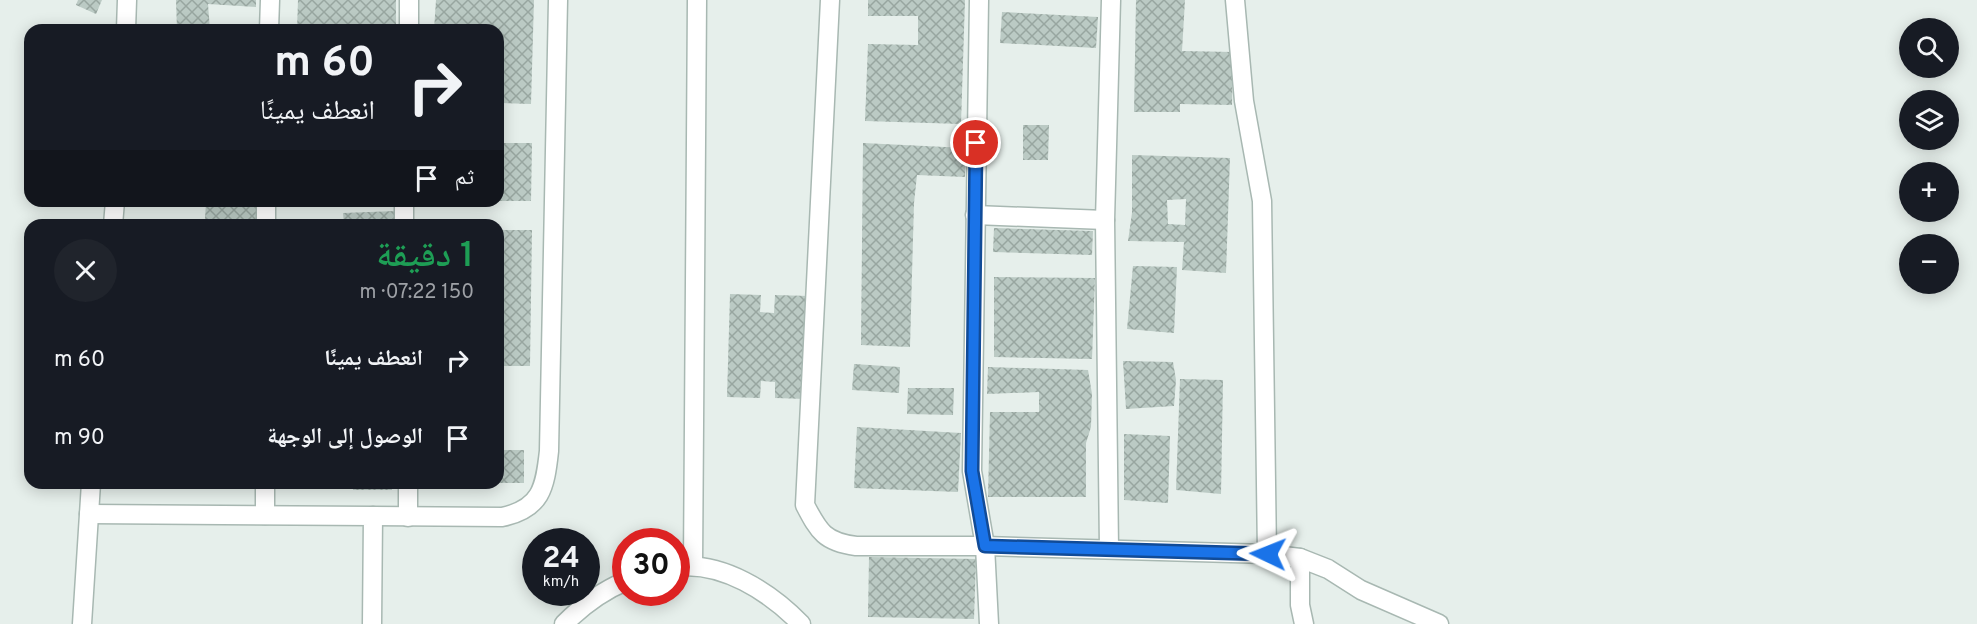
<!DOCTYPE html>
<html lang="ar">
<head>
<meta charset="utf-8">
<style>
	:root { --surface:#171b24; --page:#20242c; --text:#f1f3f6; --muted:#9ea1a6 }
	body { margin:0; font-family:Overpass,"Noto Naskh Arabic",sans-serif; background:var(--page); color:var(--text); direction:rtl; height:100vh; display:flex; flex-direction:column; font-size:22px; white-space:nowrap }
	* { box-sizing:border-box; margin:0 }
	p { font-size:20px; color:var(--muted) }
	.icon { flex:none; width:33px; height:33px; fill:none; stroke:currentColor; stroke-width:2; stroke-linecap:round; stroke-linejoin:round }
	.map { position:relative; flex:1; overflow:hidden; direction:ltr }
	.side { position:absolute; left:24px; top:219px; width:480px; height:270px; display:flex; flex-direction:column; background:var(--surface); border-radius:18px; box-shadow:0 3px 15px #0003; direction:rtl }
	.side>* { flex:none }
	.guide { position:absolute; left:24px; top:24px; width:480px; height:183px; border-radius:18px; box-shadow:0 3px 15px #0003; direction:rtl; background:#171b24; color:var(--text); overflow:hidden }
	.fabs { position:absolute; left:1899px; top:18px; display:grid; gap:12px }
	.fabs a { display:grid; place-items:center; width:60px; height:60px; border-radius:50%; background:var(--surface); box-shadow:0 3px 15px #0003; font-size:30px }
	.speed { position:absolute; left:522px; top:528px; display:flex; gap:12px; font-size:30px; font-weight:700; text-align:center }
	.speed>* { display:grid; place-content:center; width:78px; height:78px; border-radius:50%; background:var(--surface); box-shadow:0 3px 15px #0003; line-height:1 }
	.speed small { font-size:15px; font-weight:400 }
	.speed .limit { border:9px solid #d22; background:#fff; color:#111 }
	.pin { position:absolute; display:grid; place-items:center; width:51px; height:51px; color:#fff; margin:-26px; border:3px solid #fff; border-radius:50%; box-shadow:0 2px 6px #0007 }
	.me { position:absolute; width:66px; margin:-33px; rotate:272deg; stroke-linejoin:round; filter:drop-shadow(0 0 4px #0008) }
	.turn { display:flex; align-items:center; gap:21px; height:126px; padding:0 30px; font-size:27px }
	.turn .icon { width:78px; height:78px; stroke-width:2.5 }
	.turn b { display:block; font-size:42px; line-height:51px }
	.then { display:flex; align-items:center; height:57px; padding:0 30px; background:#0003; gap:12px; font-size:22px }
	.round { display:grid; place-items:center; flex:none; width:63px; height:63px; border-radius:32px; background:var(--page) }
	.overview { display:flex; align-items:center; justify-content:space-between; height:102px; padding:0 30px }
	h1 { font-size:36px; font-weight:600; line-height:45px; color:#1e9e55 }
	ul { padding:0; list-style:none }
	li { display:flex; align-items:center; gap:18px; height:78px; padding:0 30px }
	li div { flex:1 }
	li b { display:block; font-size:22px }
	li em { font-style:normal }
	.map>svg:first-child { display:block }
</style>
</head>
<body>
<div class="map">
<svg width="1977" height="624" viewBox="0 0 1977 624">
	<defs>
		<pattern id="building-cross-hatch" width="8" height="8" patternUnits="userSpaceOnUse" patternTransform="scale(1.5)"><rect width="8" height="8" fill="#bbcac4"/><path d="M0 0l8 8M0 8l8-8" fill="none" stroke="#98a6a0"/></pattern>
	</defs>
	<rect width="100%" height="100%" fill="#e6efeb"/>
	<g fill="url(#building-cross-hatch)" fill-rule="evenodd">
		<path d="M78,0h24l-6,14 -20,-9z"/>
		<path d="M176,0h80v7l-48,-3 2,26h-33z"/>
		<path d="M298,0h98v30h-99z"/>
		<path d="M436,0h98l-3,104 -33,-1v-73h-64z"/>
		<path d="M868,0h97l-4,124 -96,-3 3,-77 50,1v-29h-50z"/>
		<path d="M1136,0h49l-3,51 51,1 -1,53 -52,-1v8h-46z"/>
		<path d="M1002,12l96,5 -2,31 -96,-5z"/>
		<path d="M1023,125h26l-1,35h-25z"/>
		<path d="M498,143h34l-1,58h-33z"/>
		<path d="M863,143l103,5 -1,29 -48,-2 -3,28 -4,144 -49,-2z"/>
		<path d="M1132,155l98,3 -4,115 -44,-3 2,-28 -56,-1 4,-28zM1186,199l-1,26 -17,-1 -1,-24z"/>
		<path d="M206,201h52l-1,21 -52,-3z"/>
		<path d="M396,211v14h-52l-1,-12z"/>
		<path d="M994,228l99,3 -1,24 -99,-3z"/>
		<path d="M498,230h34l-2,136h-32z"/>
		<path d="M1133,266l44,1 -3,66 -47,-4z"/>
		<path d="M994,277l101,1 -3,81 -98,-2z"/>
		<path d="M730,294l31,1 -1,17 14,1 1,-18 34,1 -3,103 -31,-1v-16l-14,-1 -1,17 -33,-1z"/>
		<path d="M1123,361l50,1 3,18 -2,26 -48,3z"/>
		<path d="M854,364l46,3 -1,26 -47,-3z"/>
		<path d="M988,367l100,3 4,24 -1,33 -5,16v54h-98l2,-85h49v-20l-52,2z"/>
		<path d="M1180,379l43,1 -2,114 -45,-4z"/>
		<path d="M908,388h46l-1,27 -46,-1z"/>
		<path d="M857,427l104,6 -3,59 -104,-4z"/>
		<path d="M1124,434l46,2 -2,67 -44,-3z"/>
		<rect x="498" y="450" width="26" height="33"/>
		<rect x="353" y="483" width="39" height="7"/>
		<path d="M869,557l107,2 -2,60 -106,-2z"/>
	</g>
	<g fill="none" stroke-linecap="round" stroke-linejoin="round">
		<g stroke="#a8b8b2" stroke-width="21">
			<g id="minor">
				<path d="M830,0l-25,505c14,27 20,37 51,41h129l282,8 33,4 28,11 33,21 78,34"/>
				<path d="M979,0l-7,471 13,75 4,78"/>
				<path d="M1235,0l9,101 18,100 5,353"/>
				<path d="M126,30l1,-30"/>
				<path d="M269,30l1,-30"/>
				<path d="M409,30v-30"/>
				<path d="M404,201v24"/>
				<path d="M975,215l130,5"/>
				<path d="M113,225l2,-24"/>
				<path d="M266,225v-24"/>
				<path d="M408,483v34"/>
				<path d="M89,514l284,2 -1,108"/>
				<path d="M265,515v-32"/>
				<path d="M373,516l129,1c39,-8 43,-29 47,-66l9,-451"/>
				<path d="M1109,549l-4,-329 6,-220"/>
				<path d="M1300,558v47l4,19"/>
				<path d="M693,565l4,-565"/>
				<path d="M676,567c46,-6 94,25 125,57"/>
				<path d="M82,624l9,-141"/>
				<path d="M564,624c18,-18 38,-33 62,-43"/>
			</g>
		</g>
		<use href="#minor" stroke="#fff" stroke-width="18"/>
	</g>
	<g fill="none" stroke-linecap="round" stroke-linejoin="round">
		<g stroke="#114b97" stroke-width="15">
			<path id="route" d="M976,143l-4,328 13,75 283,8"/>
		</g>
		<use href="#route" stroke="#1a73e8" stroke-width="10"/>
	</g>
</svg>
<div class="fabs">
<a><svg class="icon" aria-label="search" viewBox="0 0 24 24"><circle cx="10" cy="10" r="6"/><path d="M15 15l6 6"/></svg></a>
<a><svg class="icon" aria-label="layers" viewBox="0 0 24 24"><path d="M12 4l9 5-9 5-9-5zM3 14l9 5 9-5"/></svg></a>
<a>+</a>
<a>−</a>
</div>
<div class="speed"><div>24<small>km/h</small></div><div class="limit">30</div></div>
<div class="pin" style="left:976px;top:143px;background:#d93025"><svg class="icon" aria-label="arrive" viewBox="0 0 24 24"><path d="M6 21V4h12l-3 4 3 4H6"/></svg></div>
<svg class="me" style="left:1268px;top:554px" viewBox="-20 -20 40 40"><path d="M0-17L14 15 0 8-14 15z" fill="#1a73e8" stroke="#fff" stroke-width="4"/></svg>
<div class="guide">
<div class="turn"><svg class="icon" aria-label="right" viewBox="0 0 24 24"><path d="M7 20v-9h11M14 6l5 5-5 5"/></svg><div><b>60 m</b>انعطف يمينًا</div></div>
<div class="then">ثم<svg class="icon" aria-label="arrive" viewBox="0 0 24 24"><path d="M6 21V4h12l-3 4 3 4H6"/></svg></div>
</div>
<section class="side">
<div class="overview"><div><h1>1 دقيقة</h1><p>150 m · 07:22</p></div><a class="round"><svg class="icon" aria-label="close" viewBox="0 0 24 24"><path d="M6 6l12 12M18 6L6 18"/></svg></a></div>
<ul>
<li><svg class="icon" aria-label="right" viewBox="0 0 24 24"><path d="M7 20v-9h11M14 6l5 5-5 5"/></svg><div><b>انعطف يمينًا</b></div><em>60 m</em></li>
<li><svg class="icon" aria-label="arrive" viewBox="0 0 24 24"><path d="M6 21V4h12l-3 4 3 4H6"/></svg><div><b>الوصول إلى الوجهة</b></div><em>90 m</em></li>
</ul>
</section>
</div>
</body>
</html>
